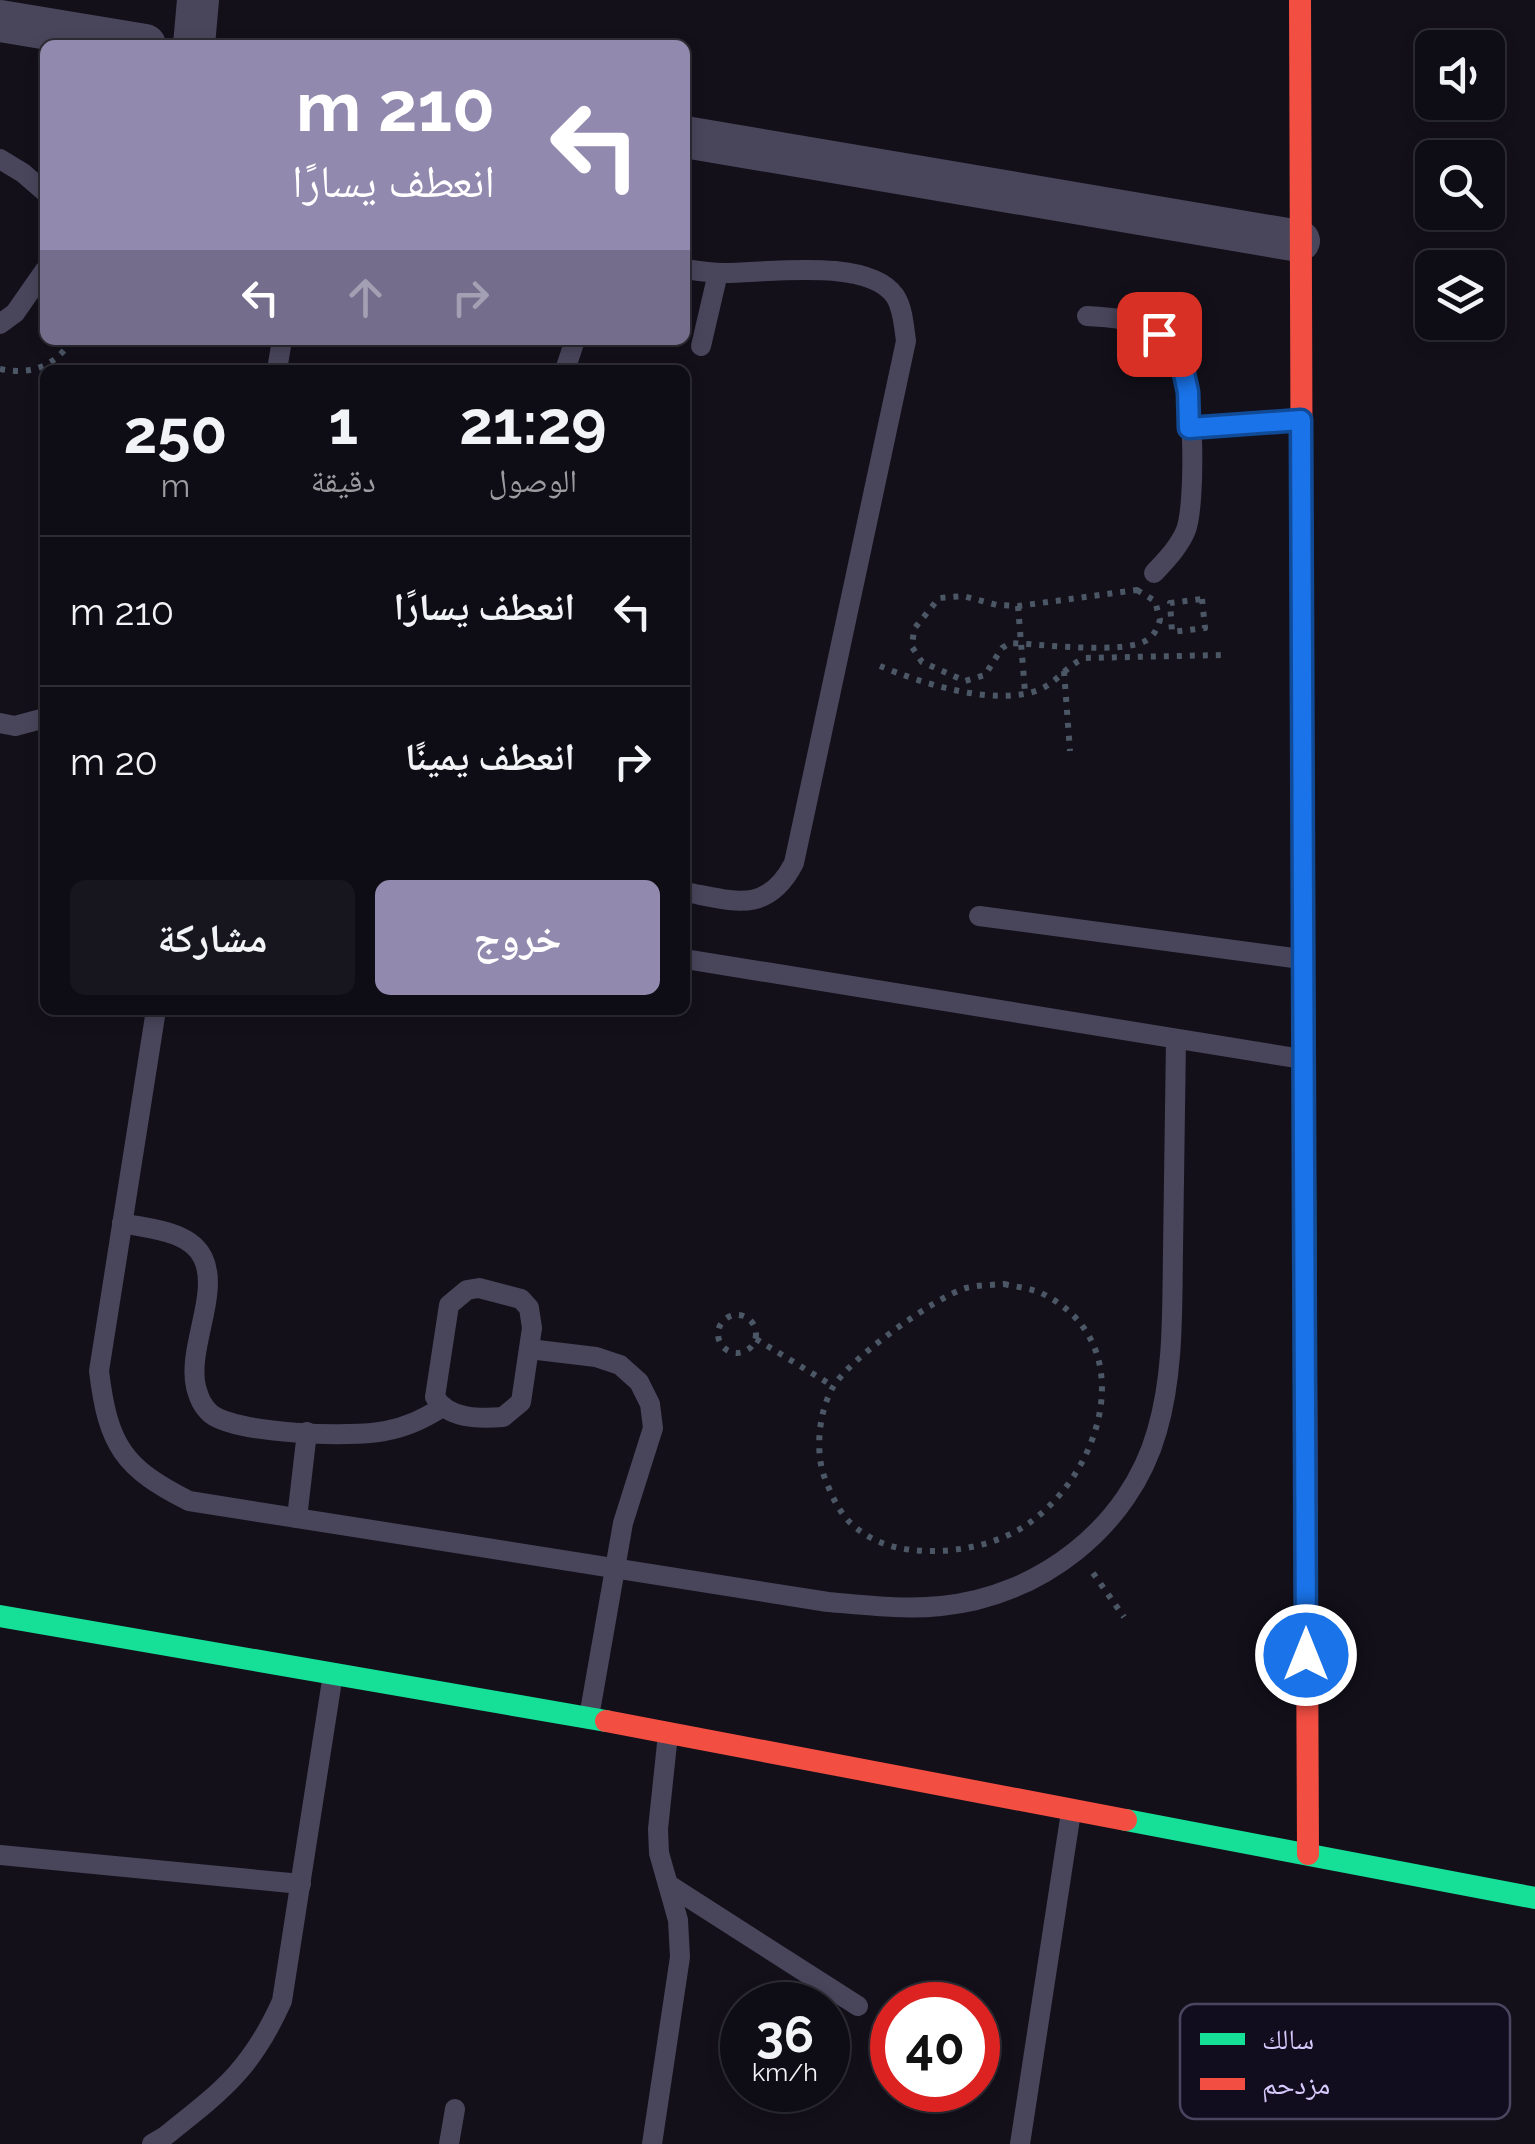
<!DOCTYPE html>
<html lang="ar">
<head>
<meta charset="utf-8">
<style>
	:root { --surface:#0e0c14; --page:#17151d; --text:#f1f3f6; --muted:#9b9ba0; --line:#2e2c34; --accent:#9289ae }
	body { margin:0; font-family:Raleway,"Noto Naskh Arabic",sans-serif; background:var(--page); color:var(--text); direction:rtl; height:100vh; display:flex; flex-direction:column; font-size:38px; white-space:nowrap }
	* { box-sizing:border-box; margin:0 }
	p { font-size:32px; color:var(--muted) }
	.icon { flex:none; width:55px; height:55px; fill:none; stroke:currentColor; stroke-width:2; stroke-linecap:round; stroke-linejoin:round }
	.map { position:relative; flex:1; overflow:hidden; direction:ltr }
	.details { position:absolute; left:40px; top:365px; width:650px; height:650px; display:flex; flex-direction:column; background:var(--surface); border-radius:15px; box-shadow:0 5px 15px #0003,0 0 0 2px var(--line); direction:rtl }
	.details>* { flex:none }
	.banner { position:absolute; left:40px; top:40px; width:650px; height:305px; border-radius:15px; box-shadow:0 5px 15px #0003,0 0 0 2px var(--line); direction:rtl; background:#9289ae; color:#fff; overflow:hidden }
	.tools { position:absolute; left:1415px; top:30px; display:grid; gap:20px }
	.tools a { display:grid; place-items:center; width:90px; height:90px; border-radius:15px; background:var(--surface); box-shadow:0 5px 15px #0003,0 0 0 2px var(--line); font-size:50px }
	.speed { position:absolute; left:720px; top:1982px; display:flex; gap:20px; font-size:50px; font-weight:700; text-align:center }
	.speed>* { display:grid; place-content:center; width:130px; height:130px; border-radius:50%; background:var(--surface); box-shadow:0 5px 15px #0003,0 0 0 2px var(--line); line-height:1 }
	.speed small { font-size:25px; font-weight:400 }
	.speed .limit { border:15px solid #d22; background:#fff; color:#111 }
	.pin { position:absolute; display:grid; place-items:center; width:85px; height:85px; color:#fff; margin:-42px; border-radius:20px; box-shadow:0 5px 15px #0006 }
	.me { position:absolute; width:110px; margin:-55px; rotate:0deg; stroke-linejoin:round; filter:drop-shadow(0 0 8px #0008) }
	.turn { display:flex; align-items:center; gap:35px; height:210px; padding:0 30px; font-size:45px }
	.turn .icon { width:130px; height:130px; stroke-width:2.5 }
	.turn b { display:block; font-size:70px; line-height:85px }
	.lanes { display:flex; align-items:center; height:95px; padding:0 30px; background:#0003; justify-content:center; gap:50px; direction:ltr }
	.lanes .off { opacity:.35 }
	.eta { display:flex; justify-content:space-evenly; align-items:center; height:170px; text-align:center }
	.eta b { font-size:60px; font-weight:700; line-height:70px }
	.action { display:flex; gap:20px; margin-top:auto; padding:20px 30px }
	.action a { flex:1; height:115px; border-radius:15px; background:var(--accent); color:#fff; font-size:40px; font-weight:700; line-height:115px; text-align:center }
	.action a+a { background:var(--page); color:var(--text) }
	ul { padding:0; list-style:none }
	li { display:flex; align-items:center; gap:30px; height:150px; padding:0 30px; border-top:2px solid var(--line) }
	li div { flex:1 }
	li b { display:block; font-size:38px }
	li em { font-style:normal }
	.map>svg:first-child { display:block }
</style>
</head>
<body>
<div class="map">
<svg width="1535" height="2144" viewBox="0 0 1535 2144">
	<rect width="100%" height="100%" fill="#13101a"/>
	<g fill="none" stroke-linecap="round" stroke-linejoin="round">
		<g stroke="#4c5766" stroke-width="6" stroke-dasharray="5 8" stroke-linecap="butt">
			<path d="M0,369c31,6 54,-2 72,-29"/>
			<path d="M1137,590l18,11 5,19c-3,8 -5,15 -13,20 -23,15 -107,4 -137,3l-8,5 -17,27 -20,6 -43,-19 -10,-15 2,-18 25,-31 24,-2 34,9 21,1z"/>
			<path d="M1202,599l3,29 -33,4 -2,-29z"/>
			<path d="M1018,606l7,86"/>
			<path d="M880,666c41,17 116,42 161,23 17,-8 26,-24 44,-31l138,-3"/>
			<path d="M1064,671l6,80"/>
			<path d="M1004,1284c12,3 26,4 37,9 104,50 60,187 -21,236 -26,15 -58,22 -87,22 -29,0 -55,-5 -78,-24 -16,-13 -24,-33 -31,-51 -9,-26 -5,-65 9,-89 16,-28 102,-90 133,-99 12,-3 26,-3 38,-4z"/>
			<circle cx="737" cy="1334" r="19"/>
			<path d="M756,1339l77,47"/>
			<path d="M1093,1573l31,44"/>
		</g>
		<g stroke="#49455b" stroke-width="20">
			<path d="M0,159l23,14 22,19"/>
			<path d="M685,269c13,2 26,4 39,4 42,0 144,-16 171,23 8,12 9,31 11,45l-112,522c-27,52 -60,38 -109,29"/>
			<path d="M1087,316c25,2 53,2 73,20 7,5 17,16 21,24 13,26 15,142 5,170 -7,17 -20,30 -32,43"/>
			<path d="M0,324l15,-11 30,-43"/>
			<path d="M701,346l17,-73"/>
			<path d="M277,370l5,-30"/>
			<path d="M565,370l10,-30"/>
			<path d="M1189,428l110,-8"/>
			<path d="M0,723l15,3 30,-8"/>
			<path d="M979,916l322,43"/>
			<path d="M685,959l617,100"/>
			<path d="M156,1010l-57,361c9,74 24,97 90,130l639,101c37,3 76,8 113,4 98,-9 189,-79 216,-175 17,-58 15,-121 16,-181 1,-70 2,-141 3,-211"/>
			<path d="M122,1223c26,6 68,7 81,35 17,35 -16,90 -7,129 3,11 6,19 15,27 26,20 141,24 174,17 22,-4 38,-12 56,-23"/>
			<path d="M479,1288l42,11 8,9 3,20 -11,74 -18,15c-24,2 -55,2 -68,-20l14,-92 18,-15z"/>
			<path d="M529,1349l67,8 24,8 19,17 11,22 3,24 -30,95 -34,194"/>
			<path d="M297,1518l10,-86"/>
			<path d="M0,1855l301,29"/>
			<path d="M669,1885l189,121"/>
			<path d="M152,2144l12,-7c58,-46 87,-67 118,-136l51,-327"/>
			<path d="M449,2144l6,-35"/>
			<path d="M652,2144l28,-187 -2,-37 -19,-67 -1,-24 10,-95"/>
			<path d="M1020,2144l51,-332"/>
		</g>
		<g stroke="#49455b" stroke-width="42">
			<path d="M0,21l145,24"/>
			<path d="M194,45l4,-45"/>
			<path d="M685,137l614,104"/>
		</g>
		<g stroke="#16e098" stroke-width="22">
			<path d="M1302,579l4,797"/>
			<path d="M0,1616l606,105"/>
			<path d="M1126,1820l409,78"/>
		</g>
		<g stroke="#f24e42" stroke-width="22">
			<path d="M1300,0l2,579"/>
			<path d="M1306,1376l2,478"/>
			<path d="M606,1721l520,99"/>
		</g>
	</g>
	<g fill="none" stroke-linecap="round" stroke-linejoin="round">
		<g stroke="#114b97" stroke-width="25">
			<path id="route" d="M1159,334l22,26 7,32 1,36 112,-8 5,1235"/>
		</g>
		<use href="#route" stroke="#1a73e8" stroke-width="18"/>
	</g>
	<rect x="1180" y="2004" width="330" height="115" rx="15" fill="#110c1e" stroke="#4c4561" stroke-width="2.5"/>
	<rect x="1200" y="2033" width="45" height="12" fill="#16e098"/>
	<rect x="1200" y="2078" width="45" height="12" fill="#f24e42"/>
	<g font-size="28" fill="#d6cafd">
		<text x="1262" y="2049">سالك</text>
		<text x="1262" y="2094">مزدحم</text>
	</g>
</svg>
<div class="tools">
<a><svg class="icon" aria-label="sound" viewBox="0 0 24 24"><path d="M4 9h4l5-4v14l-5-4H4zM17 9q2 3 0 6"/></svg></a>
<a><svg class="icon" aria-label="search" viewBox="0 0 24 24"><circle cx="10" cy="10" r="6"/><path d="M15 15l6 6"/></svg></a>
<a><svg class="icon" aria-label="layers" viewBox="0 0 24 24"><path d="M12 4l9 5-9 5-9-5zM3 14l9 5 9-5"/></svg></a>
</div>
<div class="speed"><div>36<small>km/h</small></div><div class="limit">40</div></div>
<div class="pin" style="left:1159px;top:334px;background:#d93025"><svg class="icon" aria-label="arrive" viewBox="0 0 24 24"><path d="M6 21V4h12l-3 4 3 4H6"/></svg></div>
<svg class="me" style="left:1306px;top:1655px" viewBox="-20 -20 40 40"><circle r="17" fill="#1a73e8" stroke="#fff" stroke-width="3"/><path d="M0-11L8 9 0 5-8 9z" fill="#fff"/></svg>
<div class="banner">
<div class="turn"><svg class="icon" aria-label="left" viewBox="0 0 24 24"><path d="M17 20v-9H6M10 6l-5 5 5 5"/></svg><div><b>210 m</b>انعطف يسارًا</div></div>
<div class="lanes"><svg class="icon" aria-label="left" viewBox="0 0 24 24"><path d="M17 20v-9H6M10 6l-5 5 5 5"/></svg><svg class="icon off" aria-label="ahead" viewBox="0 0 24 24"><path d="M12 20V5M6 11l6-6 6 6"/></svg><svg class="icon off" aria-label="right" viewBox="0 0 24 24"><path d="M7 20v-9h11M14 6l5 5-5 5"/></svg></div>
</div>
<section class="details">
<div class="eta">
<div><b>21:29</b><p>الوصول</p></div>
<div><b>1</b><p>دقيقة</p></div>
<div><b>250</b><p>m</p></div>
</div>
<ul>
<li><svg class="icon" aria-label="left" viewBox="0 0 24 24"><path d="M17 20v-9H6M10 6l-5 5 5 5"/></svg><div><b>انعطف يسارًا</b></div><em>210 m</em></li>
<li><svg class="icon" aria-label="right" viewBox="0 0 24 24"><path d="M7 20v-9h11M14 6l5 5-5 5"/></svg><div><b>انعطف يمينًا</b></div><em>20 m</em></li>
</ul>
<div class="action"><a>خروج</a><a>مشاركة</a></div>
</section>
</div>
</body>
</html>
